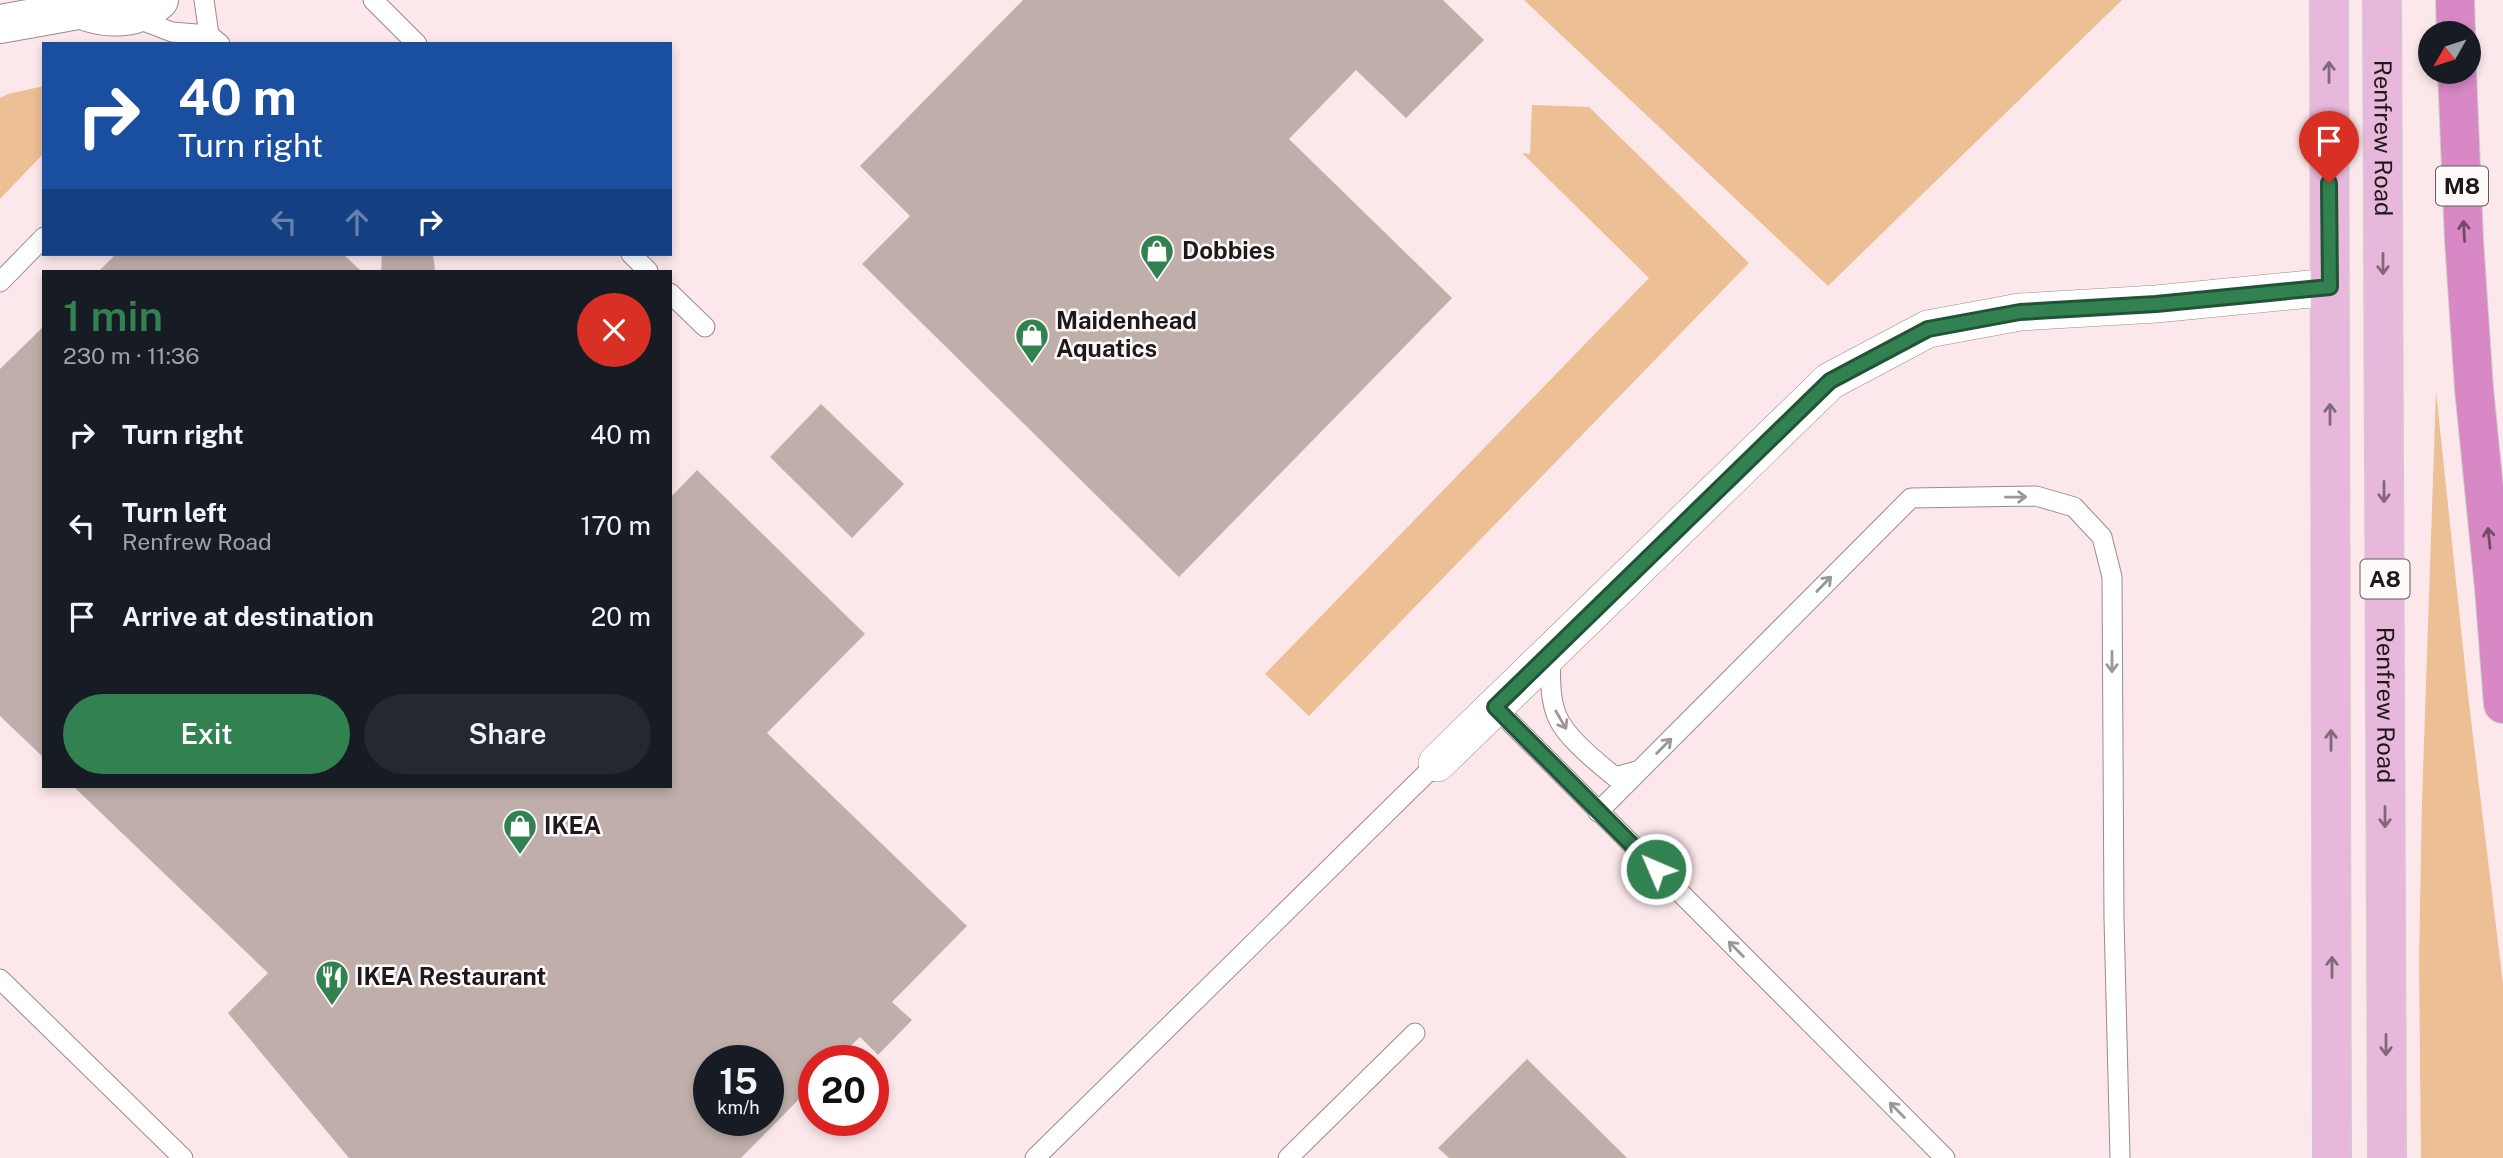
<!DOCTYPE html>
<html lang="en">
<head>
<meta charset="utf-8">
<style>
	:root { --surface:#171b24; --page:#242831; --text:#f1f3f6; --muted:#9ea1a6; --accent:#328151 }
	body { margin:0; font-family:"Public Sans",sans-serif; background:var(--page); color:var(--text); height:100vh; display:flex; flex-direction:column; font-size:26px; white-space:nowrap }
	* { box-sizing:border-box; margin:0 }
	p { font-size:23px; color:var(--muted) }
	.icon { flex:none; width:38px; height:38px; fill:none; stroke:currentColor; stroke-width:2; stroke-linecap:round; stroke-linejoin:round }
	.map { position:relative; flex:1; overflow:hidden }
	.panel { position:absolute; left:42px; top:270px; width:630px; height:518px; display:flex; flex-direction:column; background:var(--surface); border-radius:0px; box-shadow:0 4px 10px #0003 }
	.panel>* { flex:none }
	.top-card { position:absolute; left:42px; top:42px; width:630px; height:214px; border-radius:0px; box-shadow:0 4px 10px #0003; background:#1a4fa0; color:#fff; overflow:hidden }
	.needle { width:46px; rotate:231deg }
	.controls { position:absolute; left:2418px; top:21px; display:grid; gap:14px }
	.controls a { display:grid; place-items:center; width:63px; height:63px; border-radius:50%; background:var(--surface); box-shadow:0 4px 10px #0003; font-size:35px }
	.speed { position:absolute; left:693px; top:1045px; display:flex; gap:14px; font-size:35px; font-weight:700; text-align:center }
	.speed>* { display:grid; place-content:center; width:91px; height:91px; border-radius:50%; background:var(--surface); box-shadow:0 4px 10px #0003; line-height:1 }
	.speed small { font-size:18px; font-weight:400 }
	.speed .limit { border:10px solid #d22; background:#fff; color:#111 }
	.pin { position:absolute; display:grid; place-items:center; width:60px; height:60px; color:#fff; margin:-72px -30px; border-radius:50% 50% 50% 0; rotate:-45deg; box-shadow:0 0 7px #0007 }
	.pin .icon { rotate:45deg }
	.me { position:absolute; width:77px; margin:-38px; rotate:315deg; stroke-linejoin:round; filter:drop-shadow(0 0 5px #0008) }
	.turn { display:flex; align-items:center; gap:24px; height:147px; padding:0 21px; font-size:32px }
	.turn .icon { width:91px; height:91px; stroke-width:2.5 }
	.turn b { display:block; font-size:49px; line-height:60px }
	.lanes { display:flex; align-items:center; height:66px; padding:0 21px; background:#0003; justify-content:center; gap:35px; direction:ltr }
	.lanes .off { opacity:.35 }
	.round { display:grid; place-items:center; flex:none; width:74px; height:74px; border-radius:37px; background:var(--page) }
	.summary { display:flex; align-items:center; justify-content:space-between; height:119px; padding:0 21px }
	h1 { font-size:42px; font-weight:600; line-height:52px; color:var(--accent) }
	.primary-button { display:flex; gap:14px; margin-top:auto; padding:14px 21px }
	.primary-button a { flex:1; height:80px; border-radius:42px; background:var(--accent); color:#fff; font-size:28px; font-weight:600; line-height:80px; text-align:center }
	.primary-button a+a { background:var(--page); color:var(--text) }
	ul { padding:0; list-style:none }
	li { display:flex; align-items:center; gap:21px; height:91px; padding:0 21px }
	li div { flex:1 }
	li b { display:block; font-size:26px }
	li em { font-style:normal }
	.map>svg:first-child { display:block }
</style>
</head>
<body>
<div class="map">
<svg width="2503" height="1158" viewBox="0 0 2503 1158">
	<rect width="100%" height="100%" fill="#fce8eb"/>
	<g fill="#ecbf95">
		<path d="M1524,0h598l-294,286z"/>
		<path d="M44,86v67l-44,46v-101l8,-4z"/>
		<path d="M1532,105l57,2 160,156 -440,453 -44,-42 384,-396 -127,-125 8,1z"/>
		<path d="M2436,391l32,304 35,289v174h-82l-2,-197 3,-160z"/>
	</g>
	<g fill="#bfaea9" fill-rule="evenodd">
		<path d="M1023,0h420l41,40 -78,78 -50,-48 -67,69 163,159 -273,279 -317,-313 48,-48 -50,-50z"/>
		<path d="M116,254h227l18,17h-262z"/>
		<path d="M382,254h51l2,15 -1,2h-53z"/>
		<path d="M44,326v432l-44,-42v-347z"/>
		<path d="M821,404l83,80 -52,54 -82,-81z"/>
		<path d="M697,470l168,164 -98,99 200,193 -75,76 20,18 -34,35 -18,-18 -24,23h-22v24l-73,74h-392l-121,-145 40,-40 -195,-187h597v-288zM709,1060h59v60h-59z"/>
		<path d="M1527,1059l100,99h-178l-11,-10z"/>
	</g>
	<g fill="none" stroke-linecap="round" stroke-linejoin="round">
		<g stroke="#9c8a8d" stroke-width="21">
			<g id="lane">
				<path d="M204,0l5,35"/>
				<path d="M373,0l44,44"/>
				<path d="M133,17l39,15 37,3 11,9"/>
				<path d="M631,254l17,17"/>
				<path d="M0,282l44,-45"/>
				<path d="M670,293l35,34"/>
				<path d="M1550,655c1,20 -1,42 7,61 8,21 40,46 58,61l22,-6"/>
				<path d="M1495,707l450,451"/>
				<path d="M1598,812l313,-314 125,-2 38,11 28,30 10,40 2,341 6,240"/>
				<path d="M0,979l183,179"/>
				<path d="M1035,1158l402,-395"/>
				<path d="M1288,1158l127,-125"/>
			</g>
		</g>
		<g stroke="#9c8a8d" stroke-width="38">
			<path id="street" d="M1437,763l393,-382 98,-52 92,-17 136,-8 174,-17"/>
		</g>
		<g stroke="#9c8a8d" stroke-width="40">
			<g id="secondary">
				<path d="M64,0c28,19 68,25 95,0"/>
				<path d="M0,24l78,-14"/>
			</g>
		</g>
		<g stroke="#cecccc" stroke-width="40">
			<g id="primary">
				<path d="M2329,0l3,1158"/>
				<path id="s1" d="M2382,0l5,1158"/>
			</g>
		</g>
		<g stroke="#cecccc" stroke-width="40">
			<g id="highway">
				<path d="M2455,0l1,33"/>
				<path d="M2457,72l7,168 10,149 20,199 9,116"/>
			</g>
		</g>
		<use href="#lane" stroke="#fff" stroke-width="19"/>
		<use href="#street" stroke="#fff" stroke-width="37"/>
		<use href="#secondary" stroke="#fff" stroke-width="38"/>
		<use href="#primary" stroke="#e8b8dc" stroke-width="38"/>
		<use href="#highway" stroke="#d888c4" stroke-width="38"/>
	</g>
	<defs><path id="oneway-shaft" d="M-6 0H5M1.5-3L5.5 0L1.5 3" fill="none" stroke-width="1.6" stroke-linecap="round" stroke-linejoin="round" transform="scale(1.75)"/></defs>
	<g stroke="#83687a">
		<use href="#oneway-shaft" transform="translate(2329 72) rotate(-90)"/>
		<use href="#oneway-shaft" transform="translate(2383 264) rotate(90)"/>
		<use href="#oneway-shaft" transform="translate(2330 414) rotate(-90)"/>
		<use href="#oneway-shaft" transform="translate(2384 492) rotate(90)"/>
		<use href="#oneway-shaft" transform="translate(2331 740) rotate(-90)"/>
		<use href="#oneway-shaft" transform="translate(2385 817) rotate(90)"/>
		<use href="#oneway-shaft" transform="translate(2332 967) rotate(-90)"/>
		<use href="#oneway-shaft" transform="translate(2386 1045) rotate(90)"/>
	</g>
	<g stroke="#724a66">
		<use href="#oneway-shaft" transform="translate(2464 231) rotate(-93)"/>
		<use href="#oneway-shaft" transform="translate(2489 538) rotate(-96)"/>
	</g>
	<g stroke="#9a9798">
		<use href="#oneway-shaft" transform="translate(2016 497) rotate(-1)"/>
		<use href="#oneway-shaft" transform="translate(1824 584) rotate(-46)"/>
		<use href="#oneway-shaft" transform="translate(2112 662) rotate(90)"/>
		<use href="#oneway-shaft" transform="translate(1561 720) rotate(60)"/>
		<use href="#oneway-shaft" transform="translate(1664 746) rotate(-45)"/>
		<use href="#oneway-shaft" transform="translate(1736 949) rotate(-135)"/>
		<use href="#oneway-shaft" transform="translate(1897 1110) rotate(-135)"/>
	</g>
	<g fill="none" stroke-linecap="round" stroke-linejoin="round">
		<g stroke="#205435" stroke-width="18">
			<path id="route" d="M1656,869l-161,-162 335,-326 98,-52 92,-17 136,-8 174,-17 -1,-104"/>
		</g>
		<use href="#route" stroke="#328151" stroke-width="12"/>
	</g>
	<defs>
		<g id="shop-pin" transform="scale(1.75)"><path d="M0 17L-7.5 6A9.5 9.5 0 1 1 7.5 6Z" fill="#328151" stroke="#fefafa"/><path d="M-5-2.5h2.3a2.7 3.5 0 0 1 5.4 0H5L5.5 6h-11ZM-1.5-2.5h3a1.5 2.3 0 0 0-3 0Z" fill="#fff"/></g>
		<g id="restaurant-pin" transform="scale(1.75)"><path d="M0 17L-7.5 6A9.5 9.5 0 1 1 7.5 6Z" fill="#328151" stroke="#fefafa"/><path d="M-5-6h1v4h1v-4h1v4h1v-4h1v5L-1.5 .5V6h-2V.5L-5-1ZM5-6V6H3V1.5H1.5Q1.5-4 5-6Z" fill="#fff"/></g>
	</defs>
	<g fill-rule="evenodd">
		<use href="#shop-pin" x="1157" y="251"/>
		<use href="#shop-pin" x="1032" y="335"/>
		<use href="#shop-pin" x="520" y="826"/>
		<use href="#restaurant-pin" x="332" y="977"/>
	</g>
	<g text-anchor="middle" stroke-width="5" stroke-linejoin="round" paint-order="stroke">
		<g fill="#fefafa" stroke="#615c5c" stroke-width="2">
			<rect x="2436" y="166.5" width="52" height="39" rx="5"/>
			<rect x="2360.5" y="559.5" width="49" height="39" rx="5"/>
		</g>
		<g font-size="23" font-weight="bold" fill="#1e1819">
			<text x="2462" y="194">M8</text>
			<text x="2385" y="587">A8</text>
		</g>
		<g font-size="24" fill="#1e1819" stroke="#fefafa">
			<text dy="8" stroke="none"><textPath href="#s1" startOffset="138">Renfrew Road</textPath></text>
			<text dy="8" stroke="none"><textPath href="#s1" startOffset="705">Renfrew Road</textPath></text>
		</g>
		<g font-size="24" font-weight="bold" fill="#1e1819" stroke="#fefafa" text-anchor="start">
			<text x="1182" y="259">Dobbies</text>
			<text x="1056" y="329">Maidenhead<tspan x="1056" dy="28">Aquatics</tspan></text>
			<text x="544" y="834">IKEA</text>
			<text x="356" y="985">IKEA Restaurant</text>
		</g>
	</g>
</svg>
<div class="controls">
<a><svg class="needle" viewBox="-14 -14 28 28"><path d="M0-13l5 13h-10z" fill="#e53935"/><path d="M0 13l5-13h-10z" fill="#9ea1a6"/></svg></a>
</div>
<div class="speed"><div>15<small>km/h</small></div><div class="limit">20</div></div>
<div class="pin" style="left:2329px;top:183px;background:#d93025"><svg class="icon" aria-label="arrive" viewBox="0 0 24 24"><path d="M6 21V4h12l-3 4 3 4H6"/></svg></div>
<svg class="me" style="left:1656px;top:869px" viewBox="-20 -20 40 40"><circle r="17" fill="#328151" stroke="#fff" stroke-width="3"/><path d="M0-11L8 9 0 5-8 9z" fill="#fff"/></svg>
<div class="top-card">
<div class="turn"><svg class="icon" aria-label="right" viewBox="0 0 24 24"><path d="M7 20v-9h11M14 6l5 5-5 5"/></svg><div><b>40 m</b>Turn right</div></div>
<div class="lanes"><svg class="icon off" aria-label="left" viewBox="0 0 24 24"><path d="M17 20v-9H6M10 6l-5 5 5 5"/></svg><svg class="icon off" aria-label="ahead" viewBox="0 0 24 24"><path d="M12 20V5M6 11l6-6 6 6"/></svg><svg class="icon" aria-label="right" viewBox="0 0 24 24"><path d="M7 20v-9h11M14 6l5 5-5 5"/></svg></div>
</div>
<section class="panel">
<div class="summary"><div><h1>1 min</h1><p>230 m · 11:36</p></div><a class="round" style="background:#d93025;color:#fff"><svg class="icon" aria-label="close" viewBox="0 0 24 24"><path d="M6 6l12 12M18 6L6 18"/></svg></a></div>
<ul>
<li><svg class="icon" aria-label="right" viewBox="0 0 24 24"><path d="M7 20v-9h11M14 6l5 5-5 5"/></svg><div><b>Turn right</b></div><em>40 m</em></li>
<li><svg class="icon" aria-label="left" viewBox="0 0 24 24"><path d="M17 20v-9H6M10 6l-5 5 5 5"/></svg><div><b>Turn left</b><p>Renfrew Road</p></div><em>170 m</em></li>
<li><svg class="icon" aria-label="arrive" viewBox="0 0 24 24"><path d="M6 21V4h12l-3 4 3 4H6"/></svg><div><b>Arrive at destination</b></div><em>20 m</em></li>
</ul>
<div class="primary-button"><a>Exit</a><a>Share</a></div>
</section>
</div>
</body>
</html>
